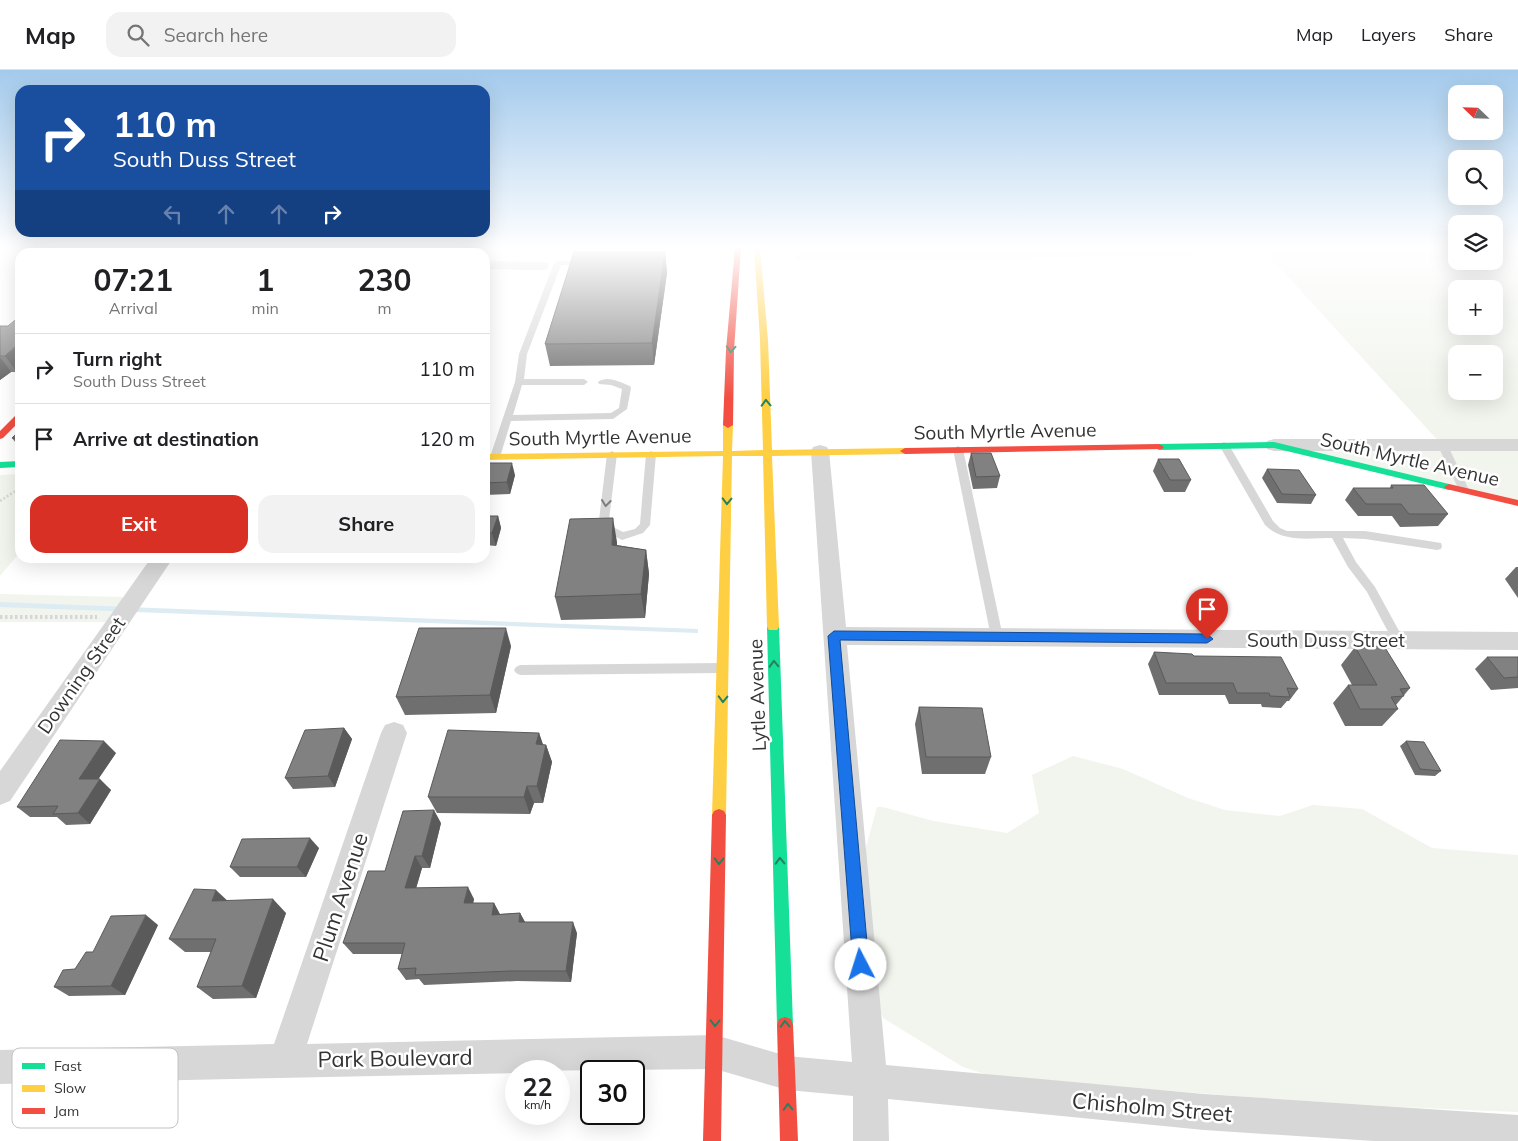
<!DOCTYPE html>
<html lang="en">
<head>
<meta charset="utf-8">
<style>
	:root { --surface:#fff; --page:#f2f2f2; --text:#202124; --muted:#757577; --line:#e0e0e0; --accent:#d93025 }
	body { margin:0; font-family:Mulish,sans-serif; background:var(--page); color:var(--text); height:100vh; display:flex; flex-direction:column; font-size:19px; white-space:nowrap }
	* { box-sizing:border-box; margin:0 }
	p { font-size:16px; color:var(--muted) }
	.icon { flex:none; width:28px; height:28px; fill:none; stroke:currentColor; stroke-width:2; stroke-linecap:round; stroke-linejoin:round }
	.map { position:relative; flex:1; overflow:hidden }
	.side { position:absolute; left:15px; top:178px; width:475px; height:315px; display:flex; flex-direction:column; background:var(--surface); border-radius:15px; box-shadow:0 5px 20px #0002 }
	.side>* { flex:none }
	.banner { position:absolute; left:15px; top:15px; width:475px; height:152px; border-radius:15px; box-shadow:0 5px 20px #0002; background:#1a4fa0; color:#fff; overflow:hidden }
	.needle { width:32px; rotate:293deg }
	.tools { position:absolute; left:1448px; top:15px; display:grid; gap:10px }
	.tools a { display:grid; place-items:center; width:55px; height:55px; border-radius:10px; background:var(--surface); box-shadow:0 5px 20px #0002; font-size:25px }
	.speed { position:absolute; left:505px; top:990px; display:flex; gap:10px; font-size:25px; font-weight:700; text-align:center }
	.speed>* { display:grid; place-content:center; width:65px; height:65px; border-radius:50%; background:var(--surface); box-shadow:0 5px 20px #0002; line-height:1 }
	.speed small { font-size:12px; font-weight:400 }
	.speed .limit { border:2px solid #111; border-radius:8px; background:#fff; color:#111 }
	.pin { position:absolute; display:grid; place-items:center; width:42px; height:42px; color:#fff; margin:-51px -21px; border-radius:50% 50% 50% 0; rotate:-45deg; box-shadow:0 0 5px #0007 }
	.pin .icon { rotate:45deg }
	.me { position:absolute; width:55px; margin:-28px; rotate:355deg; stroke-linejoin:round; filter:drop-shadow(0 0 4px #0008) }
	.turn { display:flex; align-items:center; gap:18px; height:105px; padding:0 15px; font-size:22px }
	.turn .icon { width:65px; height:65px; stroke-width:2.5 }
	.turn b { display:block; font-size:35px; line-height:42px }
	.lanes { display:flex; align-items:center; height:48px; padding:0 15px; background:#0003; justify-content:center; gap:25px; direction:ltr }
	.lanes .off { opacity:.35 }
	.eta { display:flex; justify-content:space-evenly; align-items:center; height:85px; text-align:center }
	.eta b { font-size:30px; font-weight:700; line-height:35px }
	.cta { display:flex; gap:10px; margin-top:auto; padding:10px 15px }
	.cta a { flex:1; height:58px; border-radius:15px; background:var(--accent); color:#fff; font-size:20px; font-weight:700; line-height:58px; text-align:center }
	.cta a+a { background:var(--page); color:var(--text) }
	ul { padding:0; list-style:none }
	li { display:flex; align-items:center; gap:15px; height:70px; padding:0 15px; border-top:1px solid var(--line) }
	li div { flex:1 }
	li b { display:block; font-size:19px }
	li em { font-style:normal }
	header { display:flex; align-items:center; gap:30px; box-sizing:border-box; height:70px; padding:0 25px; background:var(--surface); border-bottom:1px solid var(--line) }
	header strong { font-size:24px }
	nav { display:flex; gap:28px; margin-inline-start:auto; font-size:18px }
	.search { width:350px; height:45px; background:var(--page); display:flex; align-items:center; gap:12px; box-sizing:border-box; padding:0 18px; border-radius:15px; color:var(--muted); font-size:19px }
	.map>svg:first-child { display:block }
</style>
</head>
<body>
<header>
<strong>Map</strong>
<div class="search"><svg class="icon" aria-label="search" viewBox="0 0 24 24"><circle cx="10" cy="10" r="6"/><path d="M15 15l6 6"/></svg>Search here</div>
<nav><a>Map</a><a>Layers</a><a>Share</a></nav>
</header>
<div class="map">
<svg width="1518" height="1071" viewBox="0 0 1518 1071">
	<rect width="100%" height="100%" fill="#fff"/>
	<g fill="#f1f5ed" fill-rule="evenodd">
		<path d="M796,178h660v13h38v-13h14l10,8v247l-244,-58 169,1 -175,-191 -472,6zM1456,219h38v37h-38zM1456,284h38v37h-38z"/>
		<path d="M20,404v78l-20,24v-101z"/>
		<path d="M0,524l124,3 -15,25h-109z"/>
		<path d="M1073,686l50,13 65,29 37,12 55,6 33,-11 49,4 70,39 86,7v257c-177,-6 -353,-21 -530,-37l-25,-8 -80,-49 -2,-6 -16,-161 12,-44h6l50,14 74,12 32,-20 -7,-38z"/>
	</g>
	<path fill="#ddebf3" d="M0,532l698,27v4l-698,-26z"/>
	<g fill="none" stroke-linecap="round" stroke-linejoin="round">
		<path stroke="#d6d6d6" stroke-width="2.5" stroke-dasharray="2 2" stroke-linecap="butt" d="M0,431l20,-13"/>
		<path stroke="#d6d6d6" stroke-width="4" stroke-dasharray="2.5 2.5" stroke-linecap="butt" d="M0,547h97"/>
		<g fill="#d7d7d7" fill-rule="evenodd">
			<path d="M49,178h7l-5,4h-7z"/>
			<path d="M143,178h7l-4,4h-7z"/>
			<path d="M266,178h7l-4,4h-6z"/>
			<path d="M558,191h26l4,2 -4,2h-23l-34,89 -3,25h60l4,3 -4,3h-62l-9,30 98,-2 8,-5 3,-19 -11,-4 -12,-1 -1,-2c9,-7 22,0 32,4l1,2 -4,21 -14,10 -102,2 -11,36 -2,2h-6l-2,-2 25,-75 4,-28 35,-91z"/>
			<path d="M1224,372l5,3 44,76 7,7 7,3h78l76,12 1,3 -1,3 -4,1 -72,-11 -22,-1 13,24 19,25 29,53 -2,3h-8l-27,-51 -19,-25 -16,-29c-23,0 -49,5 -67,-13l-46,-80z"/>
			<path d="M1443,373l5,3 21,44 -2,2 -3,1 -5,-3 -21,-44z"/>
			<path d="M958,376l5,3 40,188 -2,3h-8l-2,-3 -38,-188z"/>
			<path d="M612,381l5,3 -8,66 2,6 12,6 12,-3 5,-5 6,-70 5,-3 5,3 -6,71 -7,8 -21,7 -19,-10 -4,-10 8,-66z"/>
			<path d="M721,593l4,2 2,3 -2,3 -4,2 -201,2 -4,-2 -2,-3 2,-3 4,-2z"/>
		</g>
		<g fill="#d7d7d7" fill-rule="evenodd">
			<path d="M372,178h14l-3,4h-14z"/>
			<path d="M485,191l57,1 5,1 2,3 -2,3 -5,1 -57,-1z"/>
			<path d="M1274,369h244v12h-244l-7,-2 -2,-4 2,-4z"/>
			<path d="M820,375l7,2 2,4 17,176 672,5v18l-671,-5 39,420 318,29 314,21v26h-144l-170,-11 -316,-31 1,42h-36v-45l-66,-6 -72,-21 -199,2v2l-516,11v-34l274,-6 107,-311 4,-8 9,-3 9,3 4,8 -100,311 408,-9 72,21 65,6 -41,-611 2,-4z"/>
			<path d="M151,488h22l-163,243 -10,4v-34z"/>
		</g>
		<g fill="#16e098" fill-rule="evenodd">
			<path d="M1274,372l175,42 5,3 -5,3 -175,-42 -115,2 -5,-3 5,-3z"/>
			<path d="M20,391v6l-20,1v-6z"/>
			<path d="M773,553l4,1 2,3 14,398 -2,6 -6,2 -6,-2 -2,-6 -10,-398 2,-3z"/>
		</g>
		<g fill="#ffcf43" fill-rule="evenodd">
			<path d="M185,178h7l-4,4h-7z"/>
			<path d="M754,178h6l8,92 4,110 133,-2 5,3 -5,3 -133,2 7,171 -2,3h-8l-2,-3 -4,-171h-31l-6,359 -2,4 -5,2 -5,-2 -2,-4 11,-359 -238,4v-6l238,-3v-26l5,-3 5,3 -1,26 31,-1 -3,-110z"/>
		</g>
		<g fill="#f24e42" fill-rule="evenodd">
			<path d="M735,178h6l-7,102 -1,75 -5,3 -5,-3 3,-75z"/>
			<path d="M20,343v8l-17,17 -3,1v-8l17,-17z"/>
			<path d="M1159,374l5,3 -2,2 -257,5 -5,-3 5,-3z"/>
			<path d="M1449,414l69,16v6l-72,-17 -2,-2z"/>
			<path d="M719,739l5,2 2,4 -5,326h-18l9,-326 2,-4z"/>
			<path d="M785,947l6,2 2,6 5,116h-18l-3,-116 2,-6z"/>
		</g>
	</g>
	<g fill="#6f6f6f">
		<path d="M197,178h44l-6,4h-36z"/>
		<path d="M337,178h26l-4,4h-21z"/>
		<path d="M665,182l2,21 -13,92 -104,1 -5,-22z"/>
		<path d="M0,256l17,46h-6l-11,8z"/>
		<path d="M20,360v18l-8,-10z"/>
		<path d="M971,383l29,23 -3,12 -24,1 -5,-24z"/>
		<path d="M1158,389l33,21 -6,12h-21l-11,-21z"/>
		<path d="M485,393l30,12 -5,19 -25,1z"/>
		<path d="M1267,399l49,26 -5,9 -34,-1 -15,-25z"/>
		<path d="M1391,415l57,29 -10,12 -38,1 -8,-11h-34l-13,-16 8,-12h37z"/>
		<path d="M485,446h13l3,12 -5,18 -11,-1z"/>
		<path d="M617,472v3l29,5 3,24 -4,44 -84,2 -6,-23z"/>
		<path d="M1516,497h2v31l-13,-19z"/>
		<path d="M511,576l-15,67 -91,2 -9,-18z"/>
		<path d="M1355,577l55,41 -14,17 2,4 -16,17h-37l-12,-23 15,-18h4l-11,-20z"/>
		<path d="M1154,582l40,4 104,33 -9,12h-2l-6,7 -19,-1 -1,-3h-32l-4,-9h-66l-11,-31z"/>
		<path d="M1487,587h31v31l-27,2 -16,-21z"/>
		<path d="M919,637l72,50 -6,17h-63l-7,-50z"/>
		<path d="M344,658l8,11 -17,48 -42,2 -8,-11z"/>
		<path d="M539,663l4,12h3l6,17 -9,41h-9l-4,11 -93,-1 -9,-16z"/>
		<path d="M1406,671l35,30 -6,5 -20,-1 -15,-29z"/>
		<path d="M116,683l-18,26 13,11 -21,34 -24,1 -9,-8h-27l-13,-10z"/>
		<path d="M441,753l-11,45h-8l-6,20 58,11 -1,4h21l6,11 20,-1 5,9 52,11 -6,49 -54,-1 -93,4 -5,-6 -13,1 -8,-11 4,-15h-49l-10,-11 42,-72z"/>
		<path d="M319,778l-13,29h-66l-10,-10z"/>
		<path d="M228,831l58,12 -30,85 -43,1 -16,-12 14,-35h-26l-16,-13z"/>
		<path d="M158,855l-33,70 -56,1 -15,-9 21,-18z"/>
	</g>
	<g fill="#5a5a5a">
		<path d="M230,178h11l-6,4h-3z"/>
		<path d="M357,178h6l-4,4z"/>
		<path d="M665,182l2,21 -13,92 -2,-22z"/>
		<path d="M20,272v26l-3,4 -12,-16z"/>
		<path d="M0,287l11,15 -11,8z"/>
		<path d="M512,393l3,12 -5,19 -3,-12z"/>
		<path d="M498,446l3,12 -5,18 -4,-13z"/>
		<path d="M613,448l4,24 -1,26 -4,-23z"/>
		<path d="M646,480l3,24 -4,44 -4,-24z"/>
		<path d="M506,558l5,18 -15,67 -6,-18z"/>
		<path d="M344,658l8,11 -17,48 -7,-11z"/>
		<path d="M539,663l6,17 -9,-6z"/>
		<path d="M104,671l12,12 -25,37 -12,-11z"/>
		<path d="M546,675l6,17 -9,41 -6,-17z"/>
		<path d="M100,709l11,11 -21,34 -12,-11z"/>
		<path d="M527,716l7,17 -4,11 -6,-17z"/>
		<path d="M434,740l7,13 -11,45 -8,-12z"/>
		<path d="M310,768l9,10 -13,29 -9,-10z"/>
		<path d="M415,786l7,12 -9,31 -8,-11z"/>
		<path d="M468,817l6,12 -3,15 -7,-11z"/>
		<path d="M216,820l15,14 -19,-3z"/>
		<path d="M273,829l13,14 -30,85 -14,-12z"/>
		<path d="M494,833l6,12h-8z"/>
		<path d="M520,843l6,11 -7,-2z"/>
		<path d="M146,845l12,10 -33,70 -14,-9z"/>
		<path d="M573,852l4,11 -6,49 -5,-11z"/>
	</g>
	<g fill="#818181" stroke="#5a5a5a">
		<path d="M574,182h91l-13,91 -107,1z"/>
		<path d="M20,246v26l-15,14h-5v-30h8z"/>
		<path d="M20,360v8h-8z"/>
		<path d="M971,383h20l9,23 -24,1z"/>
		<path d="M1158,389h21l12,21h-21z"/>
		<path d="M485,393h27l-5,19 -22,1z"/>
		<path d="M1267,399l32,1 17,25 -34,-1z"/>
		<path d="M1391,415h33l24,29h-39l-8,-10h-35l-13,-16h40z"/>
		<path d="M485,446h13l-6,17h-7z"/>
		<path d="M613,448l-1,27 34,5 -5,44 -86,3 15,-78z"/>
		<path d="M419,558h87l-16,67 -94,2z"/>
		<path d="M1384,576l26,42 -10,1 4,7 -13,1 7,12h-38l-12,-24h29l-22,-38z"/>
		<path d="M1154,582l38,2 2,2 87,1 17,32 -11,-1 3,9 -20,-1 -1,-3h-32l-4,-10h-67z"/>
		<path d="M1487,587h31v20l-14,1z"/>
		<path d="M919,637l63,1 9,49h-65z"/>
		<path d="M344,658l-16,48 -43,2 20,-48z"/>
		<path d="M448,660l91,3 -3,11 10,1 -9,41h-10l-3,11h-96z"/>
		<path d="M60,670l44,1 -25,38h21l-22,34 -25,1 5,-8 -41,1z"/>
		<path d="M1406,671l18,1 17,29 -21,-2z"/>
		<path d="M434,740l-12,46h-7l-10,32 63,-1 -4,16h30l-2,12 28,-2 -1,9h54l-7,49h-55l-96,4 1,-7 -18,1 7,-26h-62l25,-72h17l18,-60z"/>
		<path d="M310,768l-13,29h-67l12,-28z"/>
		<path d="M194,819l22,1 -4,11 61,-2 -31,87 -45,1 19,-48h-47z"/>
		<path d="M146,845l-35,71 -57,1 9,-17 12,-1 11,-17h7l18,-36z"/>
	</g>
	<defs><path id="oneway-chevron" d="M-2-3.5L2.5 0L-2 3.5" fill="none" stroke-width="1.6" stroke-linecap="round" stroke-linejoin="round" transform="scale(1.25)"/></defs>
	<g stroke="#268160">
		<use href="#oneway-chevron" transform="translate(731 279) rotate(93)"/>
		<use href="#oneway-chevron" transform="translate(766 333) rotate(-92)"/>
		<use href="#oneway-chevron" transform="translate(727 431) rotate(91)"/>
		<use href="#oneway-chevron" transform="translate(774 594) rotate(-92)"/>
		<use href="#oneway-chevron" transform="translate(723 629) rotate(91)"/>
		<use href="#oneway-chevron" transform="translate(719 791) rotate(91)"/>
		<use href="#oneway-chevron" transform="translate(780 791) rotate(-92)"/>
		<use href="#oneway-chevron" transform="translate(715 953) rotate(91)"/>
		<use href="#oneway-chevron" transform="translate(785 954) rotate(-92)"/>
		<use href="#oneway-chevron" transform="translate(788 1037) rotate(-92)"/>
	</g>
	<use stroke="#7d7d7d" href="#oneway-chevron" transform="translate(606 433) rotate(97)"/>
	<linearGradient id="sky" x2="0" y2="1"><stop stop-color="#a3caec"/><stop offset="0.54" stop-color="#fff"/><stop offset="1" stop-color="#fff" stop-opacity="0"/></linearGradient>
	<rect width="1518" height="328" fill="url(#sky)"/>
	<path fill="#1a73e8" stroke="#114b97" d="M834,561l373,3 6,5 -6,4 -367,-3 29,325 -3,6 -5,2 -6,-2 -2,-6 -25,-329z"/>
	<g text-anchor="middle" stroke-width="5" stroke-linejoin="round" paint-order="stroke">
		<g font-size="19" fill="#333" stroke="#fff">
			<text transform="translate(1005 361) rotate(-1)" y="7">South Myrtle Avenue</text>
			<text transform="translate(600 367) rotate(-1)" y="7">South Myrtle Avenue</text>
			<text transform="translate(1410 389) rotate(13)" y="7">South Myrtle Avenue</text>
			<text x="1326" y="577">South Duss Street</text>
			<text transform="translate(81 605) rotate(-55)" y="7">Downing Street</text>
			<text transform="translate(757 625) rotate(-92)" y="7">Lytle Avenue</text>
		</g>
		<g font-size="22" fill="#333" stroke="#fff">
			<text transform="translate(340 827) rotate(-72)" y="8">Plum Avenue</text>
			<text transform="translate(395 988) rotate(-1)" y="8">Park Boulevard</text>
			<text transform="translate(1152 1037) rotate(5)" y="8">Chisholm Street</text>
		</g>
	</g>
	<rect x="12" y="978" width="166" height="80" rx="8" fill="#fff" stroke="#c2c2c2" stroke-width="1"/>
	<rect x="22" y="993" width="23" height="6" fill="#16e098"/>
	<rect x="22" y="1015" width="23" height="7" fill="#ffcf43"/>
	<rect x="22" y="1038" width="23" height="6" fill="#f24e42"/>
	<g font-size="14" fill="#333">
		<text x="54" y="1001">Fast</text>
		<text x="54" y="1023">Slow</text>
		<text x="54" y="1046">Jam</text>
	</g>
</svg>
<div class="tools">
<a><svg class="needle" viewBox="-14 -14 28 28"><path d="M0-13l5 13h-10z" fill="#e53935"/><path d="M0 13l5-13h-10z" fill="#757577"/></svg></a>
<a><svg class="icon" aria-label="search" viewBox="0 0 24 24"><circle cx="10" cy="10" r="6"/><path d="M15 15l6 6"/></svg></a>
<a><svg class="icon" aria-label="layers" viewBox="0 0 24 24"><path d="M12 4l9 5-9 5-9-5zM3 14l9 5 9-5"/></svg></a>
<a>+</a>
<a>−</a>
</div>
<div class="speed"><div>22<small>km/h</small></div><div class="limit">30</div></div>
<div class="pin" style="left:1207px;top:569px;background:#d93025"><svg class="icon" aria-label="arrive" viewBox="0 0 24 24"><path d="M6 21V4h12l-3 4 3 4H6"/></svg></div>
<svg class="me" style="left:861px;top:895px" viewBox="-20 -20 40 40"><circle r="19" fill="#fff"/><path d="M0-13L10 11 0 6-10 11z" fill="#1a73e8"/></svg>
<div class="banner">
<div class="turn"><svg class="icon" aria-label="right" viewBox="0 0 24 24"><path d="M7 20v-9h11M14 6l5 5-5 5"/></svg><div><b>110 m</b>South Duss Street</div></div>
<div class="lanes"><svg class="icon off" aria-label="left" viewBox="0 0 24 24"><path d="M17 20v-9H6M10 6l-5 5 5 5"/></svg><svg class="icon off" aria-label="ahead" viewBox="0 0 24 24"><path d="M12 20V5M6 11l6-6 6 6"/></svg><svg class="icon off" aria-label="ahead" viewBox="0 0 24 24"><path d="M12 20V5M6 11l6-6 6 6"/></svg><svg class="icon" aria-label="right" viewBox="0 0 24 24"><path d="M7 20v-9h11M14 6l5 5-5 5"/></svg></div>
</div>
<section class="side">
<div class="eta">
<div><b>07:21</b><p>Arrival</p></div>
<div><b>1</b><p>min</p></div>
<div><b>230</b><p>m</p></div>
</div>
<ul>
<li><svg class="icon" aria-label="right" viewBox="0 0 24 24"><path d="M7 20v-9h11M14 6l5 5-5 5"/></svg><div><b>Turn right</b><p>South Duss Street</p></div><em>110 m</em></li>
<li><svg class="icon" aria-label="arrive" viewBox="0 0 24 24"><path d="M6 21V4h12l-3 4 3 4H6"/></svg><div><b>Arrive at destination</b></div><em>120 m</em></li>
</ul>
<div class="cta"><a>Exit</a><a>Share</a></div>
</section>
</div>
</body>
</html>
